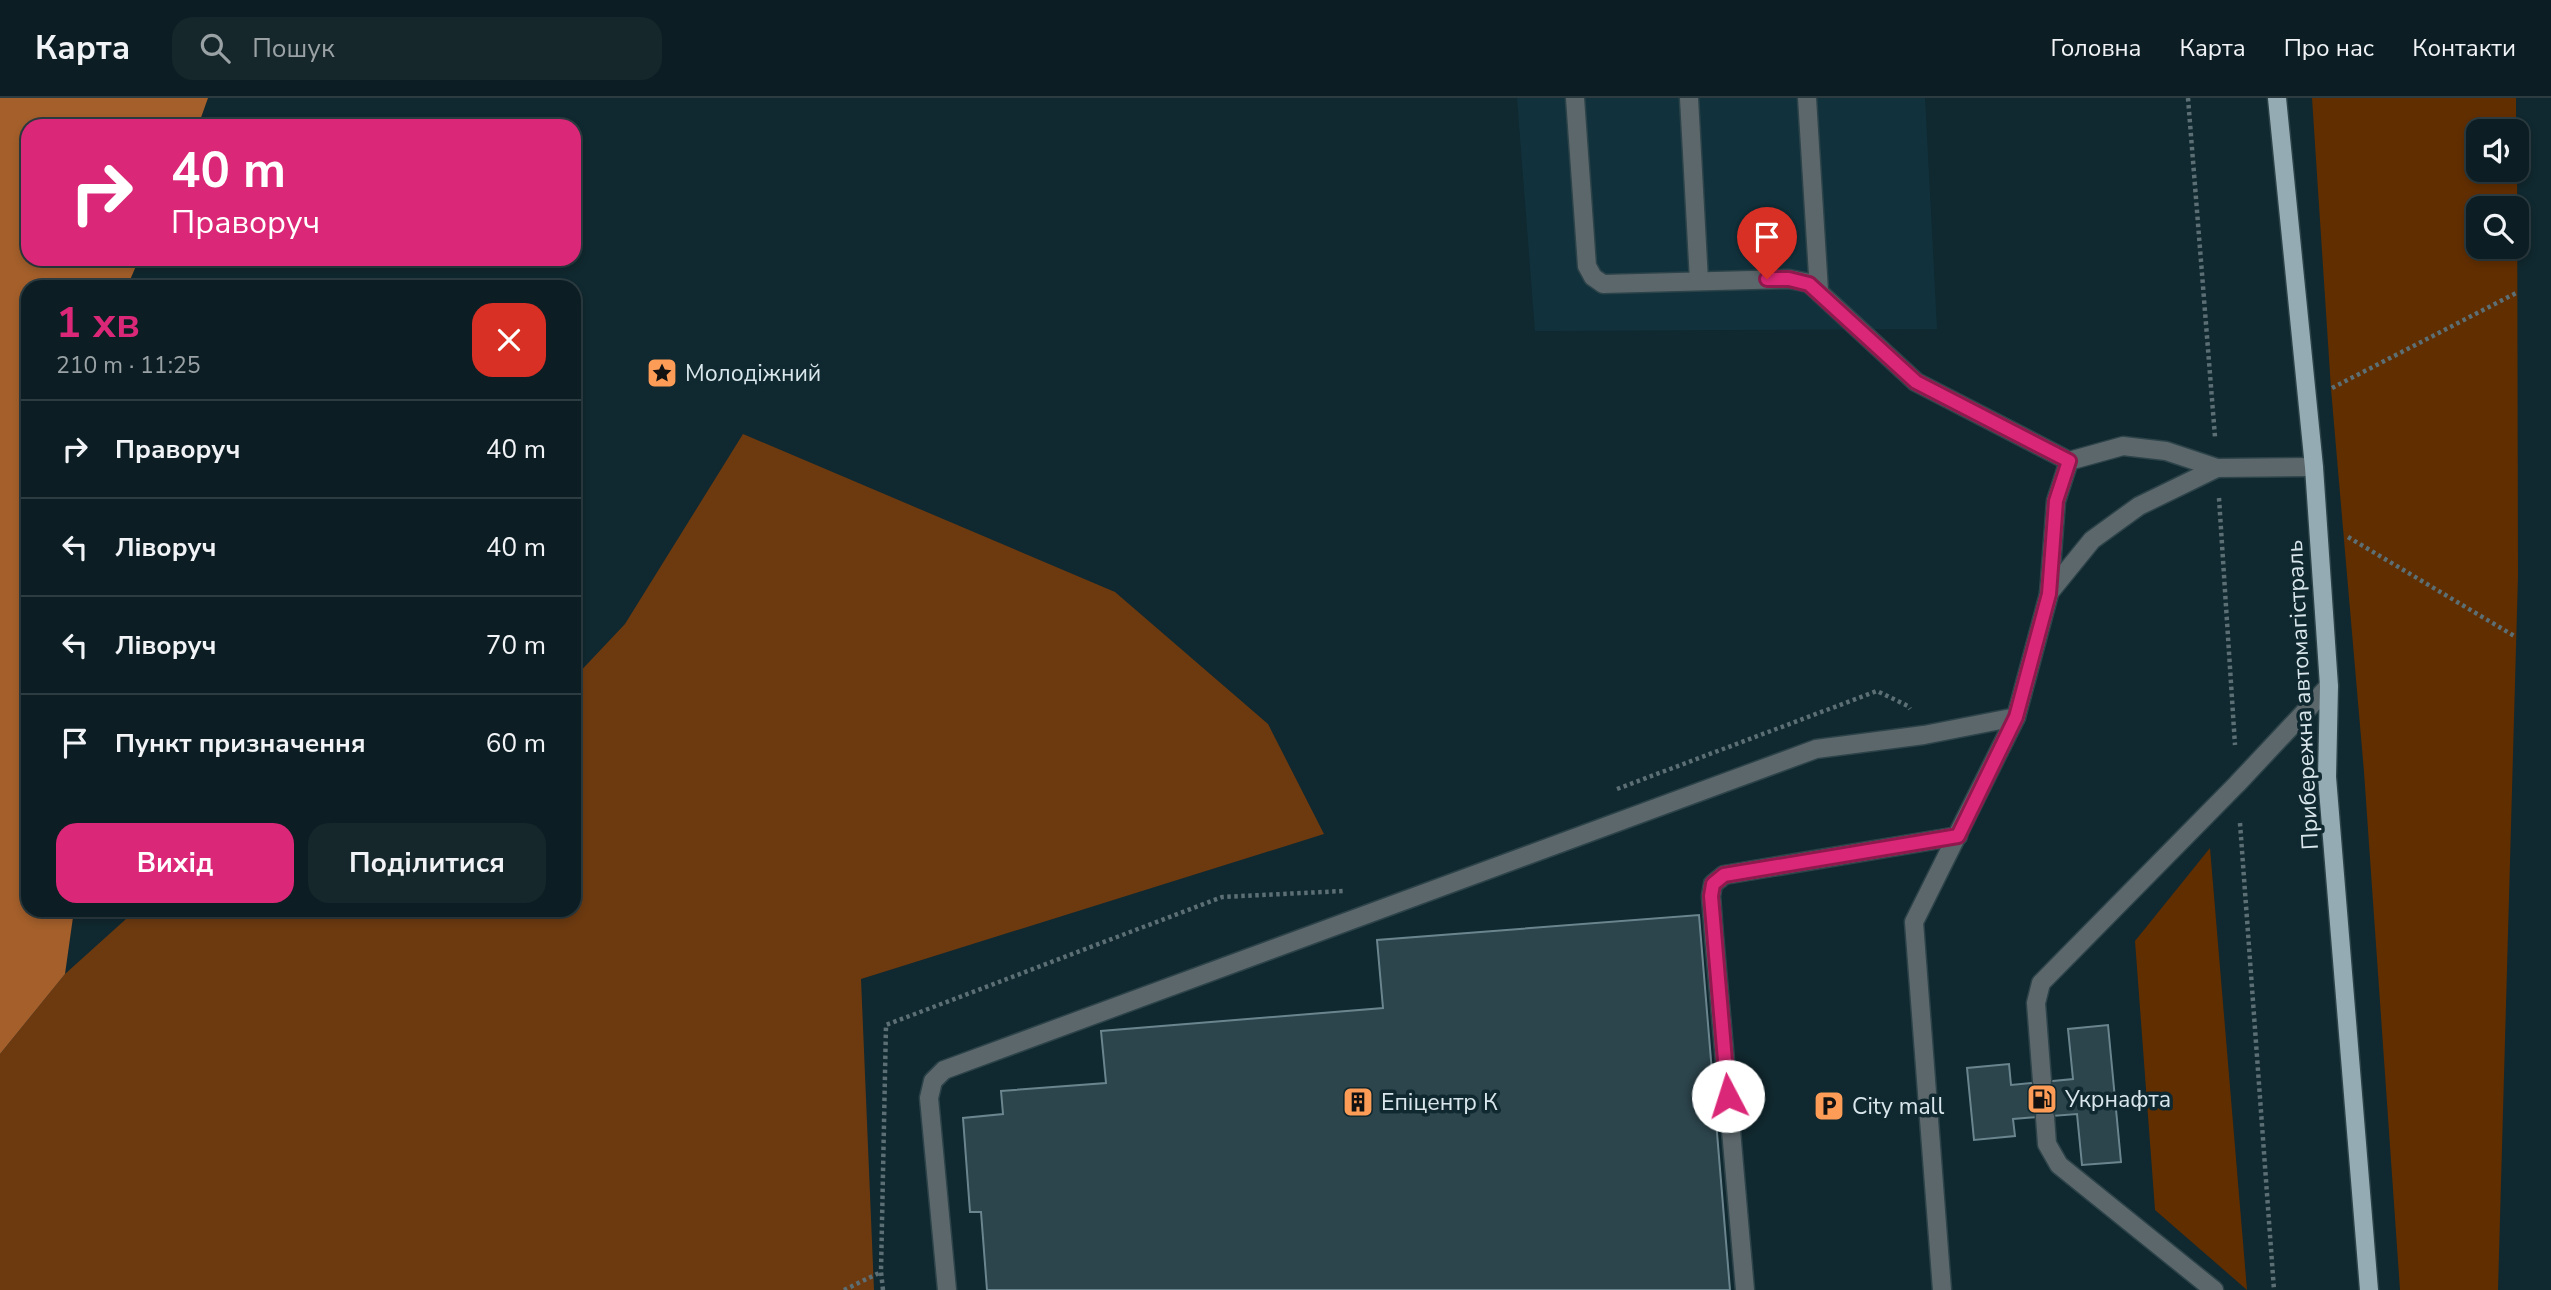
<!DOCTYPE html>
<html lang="uk">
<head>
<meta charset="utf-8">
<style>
	:root { --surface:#0c1e23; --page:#15272b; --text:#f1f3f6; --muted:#9aa2a6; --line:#2c3c41; --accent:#db2777 }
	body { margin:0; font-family:"Nunito Sans",sans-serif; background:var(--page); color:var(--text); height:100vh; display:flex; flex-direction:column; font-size:26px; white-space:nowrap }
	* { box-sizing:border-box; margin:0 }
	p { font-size:23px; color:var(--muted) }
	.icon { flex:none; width:38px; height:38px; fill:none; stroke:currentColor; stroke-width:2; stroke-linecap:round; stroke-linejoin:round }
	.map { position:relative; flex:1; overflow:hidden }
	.details { position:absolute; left:21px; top:182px; width:560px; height:637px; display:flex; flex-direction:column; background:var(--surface); border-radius:21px; box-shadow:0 4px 10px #0003,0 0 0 2px var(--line) }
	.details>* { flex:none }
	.guide { position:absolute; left:21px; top:21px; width:560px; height:147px; border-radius:21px; box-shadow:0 4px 10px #0003,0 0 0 2px var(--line); background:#db2777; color:#fff; overflow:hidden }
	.fabs { position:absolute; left:2466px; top:21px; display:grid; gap:14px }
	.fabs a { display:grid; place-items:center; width:63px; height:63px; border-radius:14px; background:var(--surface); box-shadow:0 4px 10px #0003,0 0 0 2px var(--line); font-size:35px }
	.pin { position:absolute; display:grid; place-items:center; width:60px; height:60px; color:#fff; margin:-72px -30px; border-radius:50% 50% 50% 0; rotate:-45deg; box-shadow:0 0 7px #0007 }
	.pin .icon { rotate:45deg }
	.me { position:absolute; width:77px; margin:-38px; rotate:355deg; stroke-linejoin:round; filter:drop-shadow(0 0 5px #0008) }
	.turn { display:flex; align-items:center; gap:24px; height:147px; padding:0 35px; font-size:32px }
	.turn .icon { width:91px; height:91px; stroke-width:2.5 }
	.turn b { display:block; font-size:49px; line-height:60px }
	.round { display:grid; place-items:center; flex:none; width:74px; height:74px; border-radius:21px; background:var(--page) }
	.head { display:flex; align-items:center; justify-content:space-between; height:119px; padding:0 35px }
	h1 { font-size:42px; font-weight:700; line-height:52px; color:var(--accent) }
	.primary-button { display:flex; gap:14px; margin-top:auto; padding:14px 35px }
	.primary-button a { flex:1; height:80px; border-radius:21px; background:var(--accent); color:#fff; font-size:28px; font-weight:700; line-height:80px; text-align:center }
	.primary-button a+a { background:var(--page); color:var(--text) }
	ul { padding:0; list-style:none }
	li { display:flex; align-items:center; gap:21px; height:98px; padding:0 35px; border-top:2px solid var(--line) }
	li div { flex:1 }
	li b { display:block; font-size:26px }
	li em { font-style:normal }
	header { display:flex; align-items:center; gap:42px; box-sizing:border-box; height:98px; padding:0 35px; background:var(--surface); border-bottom:2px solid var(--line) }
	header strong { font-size:33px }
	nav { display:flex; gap:38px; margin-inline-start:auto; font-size:24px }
	.search { width:490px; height:63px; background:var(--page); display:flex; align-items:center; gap:18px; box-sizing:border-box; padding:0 24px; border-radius:21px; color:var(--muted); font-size:26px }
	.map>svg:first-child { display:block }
</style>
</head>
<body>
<header>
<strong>Карта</strong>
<div class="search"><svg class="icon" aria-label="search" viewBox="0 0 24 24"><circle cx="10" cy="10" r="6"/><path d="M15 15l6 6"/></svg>Пошук</div>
<nav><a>Головна</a><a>Карта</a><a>Про нас</a><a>Контакти</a></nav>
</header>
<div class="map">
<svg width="2551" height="1192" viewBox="0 0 2551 1192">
	<rect width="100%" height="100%" fill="#10282f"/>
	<path fill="#11323d" d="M1517,0h408l12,231 -402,2z"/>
	<g fill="#612e00" fill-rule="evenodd">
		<path d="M2312,0h204v33h-38v39h38l1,-33 1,439 -20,714h-98l-36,-518 -33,-383zM2478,110h38v39h-38z"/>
		<path d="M2210,750l37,442 -92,-80 -20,-269z"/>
	</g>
	<path fill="#6d3a10" d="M743,336l372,158 153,132 56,110 -463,145 13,311h-874v-236l65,-80 71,-64h438v-232l51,-54z"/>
	<path fill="#a45f2b" d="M0,0h208l-10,28h-170v133h111l-12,28h-99v623h46l-9,64 -65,80z"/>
	<g fill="#2c444c" stroke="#6b858e" stroke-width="2">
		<path d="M1699,817l31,375h-743l-6,-78h-11l-7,-94 40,-4 -2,-23 105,-8 -5,-52 282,-23 -6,-68z"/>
		<path d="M2108,927l13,137 -39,3 -5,-51 -64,5 2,17 -41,4 -7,-72 42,-4 2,21 62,-6 -5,-50z"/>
	</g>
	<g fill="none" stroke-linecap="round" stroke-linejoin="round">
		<g stroke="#2c4349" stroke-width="21">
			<g id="service">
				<path d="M1575,0l12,168 6,11 10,7 186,-5 20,4 107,99 153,79 54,-15 43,5 51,17 97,-1"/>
				<path d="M1689,0l10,183"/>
				<path d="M1807,0l12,193"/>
				<path d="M2049,495l43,-53 47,-34 78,-38"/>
				<path d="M2042,983l-6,-78 5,-20 196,-199 92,-98"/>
				<path d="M2045,1019l2,27 12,21 155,125"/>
				<path d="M947,1192l-18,-192 4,-17 11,-11 872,-321 108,-14 92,-18 33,-123 7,-93 13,-40"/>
				<path d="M1745,1192l-31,-354 -3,-40 2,-12 11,-9 234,-39"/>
				<path d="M1942,1192l-28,-368 102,-205"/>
			</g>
		</g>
		<g stroke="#2c4349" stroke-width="21">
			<path id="primary" d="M2277,0l37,369 15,219 -2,91 42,513"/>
		</g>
		<g stroke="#5b6f75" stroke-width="4.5" stroke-dasharray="3.5 3.5" stroke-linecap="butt">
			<path d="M2188,0l27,339"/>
			<path d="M2332,290l186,-96"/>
			<path d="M2219,400l16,247"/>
			<path d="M2348,439l168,100"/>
			<path d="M1617,691l260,-98 31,15 2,3"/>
			<path d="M2240,725l34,467"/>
			<path d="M844,1192l37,-18"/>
			<path d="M883,1192l-2,-18 5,-247 336,-128 121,-6"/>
		</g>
		<use href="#service" stroke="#5c676b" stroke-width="18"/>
		<use href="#primary" stroke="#94abb3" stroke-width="18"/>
	</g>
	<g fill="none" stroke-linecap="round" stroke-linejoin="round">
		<g stroke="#8e194d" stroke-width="18">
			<path id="route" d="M1728,998l-17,-200 2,-12 11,-9 234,-39 58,-119 33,-123 7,-93 13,-40 -153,-79 -107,-98 -20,-5h-22"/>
		</g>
		<use href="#route" stroke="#db2777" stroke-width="12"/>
	</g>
	<defs>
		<g id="sight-square" transform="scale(1.575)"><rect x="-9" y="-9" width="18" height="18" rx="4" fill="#fd9c56" stroke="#10282f"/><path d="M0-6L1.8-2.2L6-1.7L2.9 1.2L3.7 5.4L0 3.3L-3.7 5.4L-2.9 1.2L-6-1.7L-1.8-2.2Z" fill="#111"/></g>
		<g id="fuel-square" transform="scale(1.575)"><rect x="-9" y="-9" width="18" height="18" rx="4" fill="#fd9c56" stroke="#10282f"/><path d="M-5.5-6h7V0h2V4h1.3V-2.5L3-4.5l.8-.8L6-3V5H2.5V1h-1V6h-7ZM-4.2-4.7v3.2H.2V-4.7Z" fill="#111"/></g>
		<g id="building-square" transform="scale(1.575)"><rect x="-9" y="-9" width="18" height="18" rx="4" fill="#fd9c56" stroke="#10282f"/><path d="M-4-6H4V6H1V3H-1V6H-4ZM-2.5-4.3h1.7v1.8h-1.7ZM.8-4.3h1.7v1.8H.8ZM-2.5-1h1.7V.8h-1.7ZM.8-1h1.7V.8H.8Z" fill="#111"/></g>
		<g id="parking-square" transform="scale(1.575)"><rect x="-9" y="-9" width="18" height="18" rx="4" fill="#fd9c56" stroke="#10282f"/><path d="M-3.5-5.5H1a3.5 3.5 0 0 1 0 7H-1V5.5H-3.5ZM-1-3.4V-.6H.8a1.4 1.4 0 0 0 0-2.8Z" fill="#111"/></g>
	</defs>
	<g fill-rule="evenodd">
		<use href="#sight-square" x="662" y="275"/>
		<use href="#fuel-square" x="2042" y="1001"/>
		<use href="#building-square" x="1358" y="1004"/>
		<use href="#parking-square" x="1829" y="1008"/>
	</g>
	<g text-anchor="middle" stroke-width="7" stroke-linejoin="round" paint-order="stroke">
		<g font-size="23" fill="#d9e7ec" stroke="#10282f" text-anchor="start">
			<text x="685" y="283">Молодіжний</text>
			<text x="2065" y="1009">Укрнафта</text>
			<text x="1381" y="1012">Епіцентр К</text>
			<text x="1852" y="1016">City mall</text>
		</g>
		<g font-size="23" fill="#d9e7ec" stroke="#10282f">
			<text transform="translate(2302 597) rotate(-93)" y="8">Прибережна автомагістраль</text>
		</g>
	</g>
</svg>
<div class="fabs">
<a><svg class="icon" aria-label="sound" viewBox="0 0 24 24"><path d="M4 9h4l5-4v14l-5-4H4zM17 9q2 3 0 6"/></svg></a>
<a><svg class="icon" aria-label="search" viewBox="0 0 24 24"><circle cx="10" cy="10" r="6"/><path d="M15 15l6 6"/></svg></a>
</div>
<div class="pin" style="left:1767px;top:181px;background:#d93025"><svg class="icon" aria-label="arrive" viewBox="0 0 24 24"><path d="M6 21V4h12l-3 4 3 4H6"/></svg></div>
<svg class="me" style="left:1728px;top:998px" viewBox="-20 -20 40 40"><circle r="19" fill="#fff"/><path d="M0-13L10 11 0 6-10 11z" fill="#db2777"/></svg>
<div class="guide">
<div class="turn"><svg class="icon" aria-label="right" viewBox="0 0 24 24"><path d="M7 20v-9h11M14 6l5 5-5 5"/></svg><div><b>40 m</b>Праворуч</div></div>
</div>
<section class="details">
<div class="head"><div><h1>1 хв</h1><p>210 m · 11:25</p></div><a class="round" style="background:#d93025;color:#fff"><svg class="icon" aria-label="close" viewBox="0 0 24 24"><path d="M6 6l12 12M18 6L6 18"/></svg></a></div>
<ul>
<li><svg class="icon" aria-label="right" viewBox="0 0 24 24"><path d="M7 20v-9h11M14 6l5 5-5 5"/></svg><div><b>Праворуч</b></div><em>40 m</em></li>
<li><svg class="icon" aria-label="left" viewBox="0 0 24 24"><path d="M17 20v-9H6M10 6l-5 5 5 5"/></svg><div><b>Ліворуч</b></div><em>40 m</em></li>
<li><svg class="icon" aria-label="left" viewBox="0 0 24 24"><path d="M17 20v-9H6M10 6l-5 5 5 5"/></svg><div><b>Ліворуч</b></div><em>70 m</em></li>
<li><svg class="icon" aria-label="arrive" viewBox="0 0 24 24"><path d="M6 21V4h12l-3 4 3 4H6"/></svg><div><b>Пункт призначення</b></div><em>60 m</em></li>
</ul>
<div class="primary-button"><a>Вихід</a><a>Поділитися</a></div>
</section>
</div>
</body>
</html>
